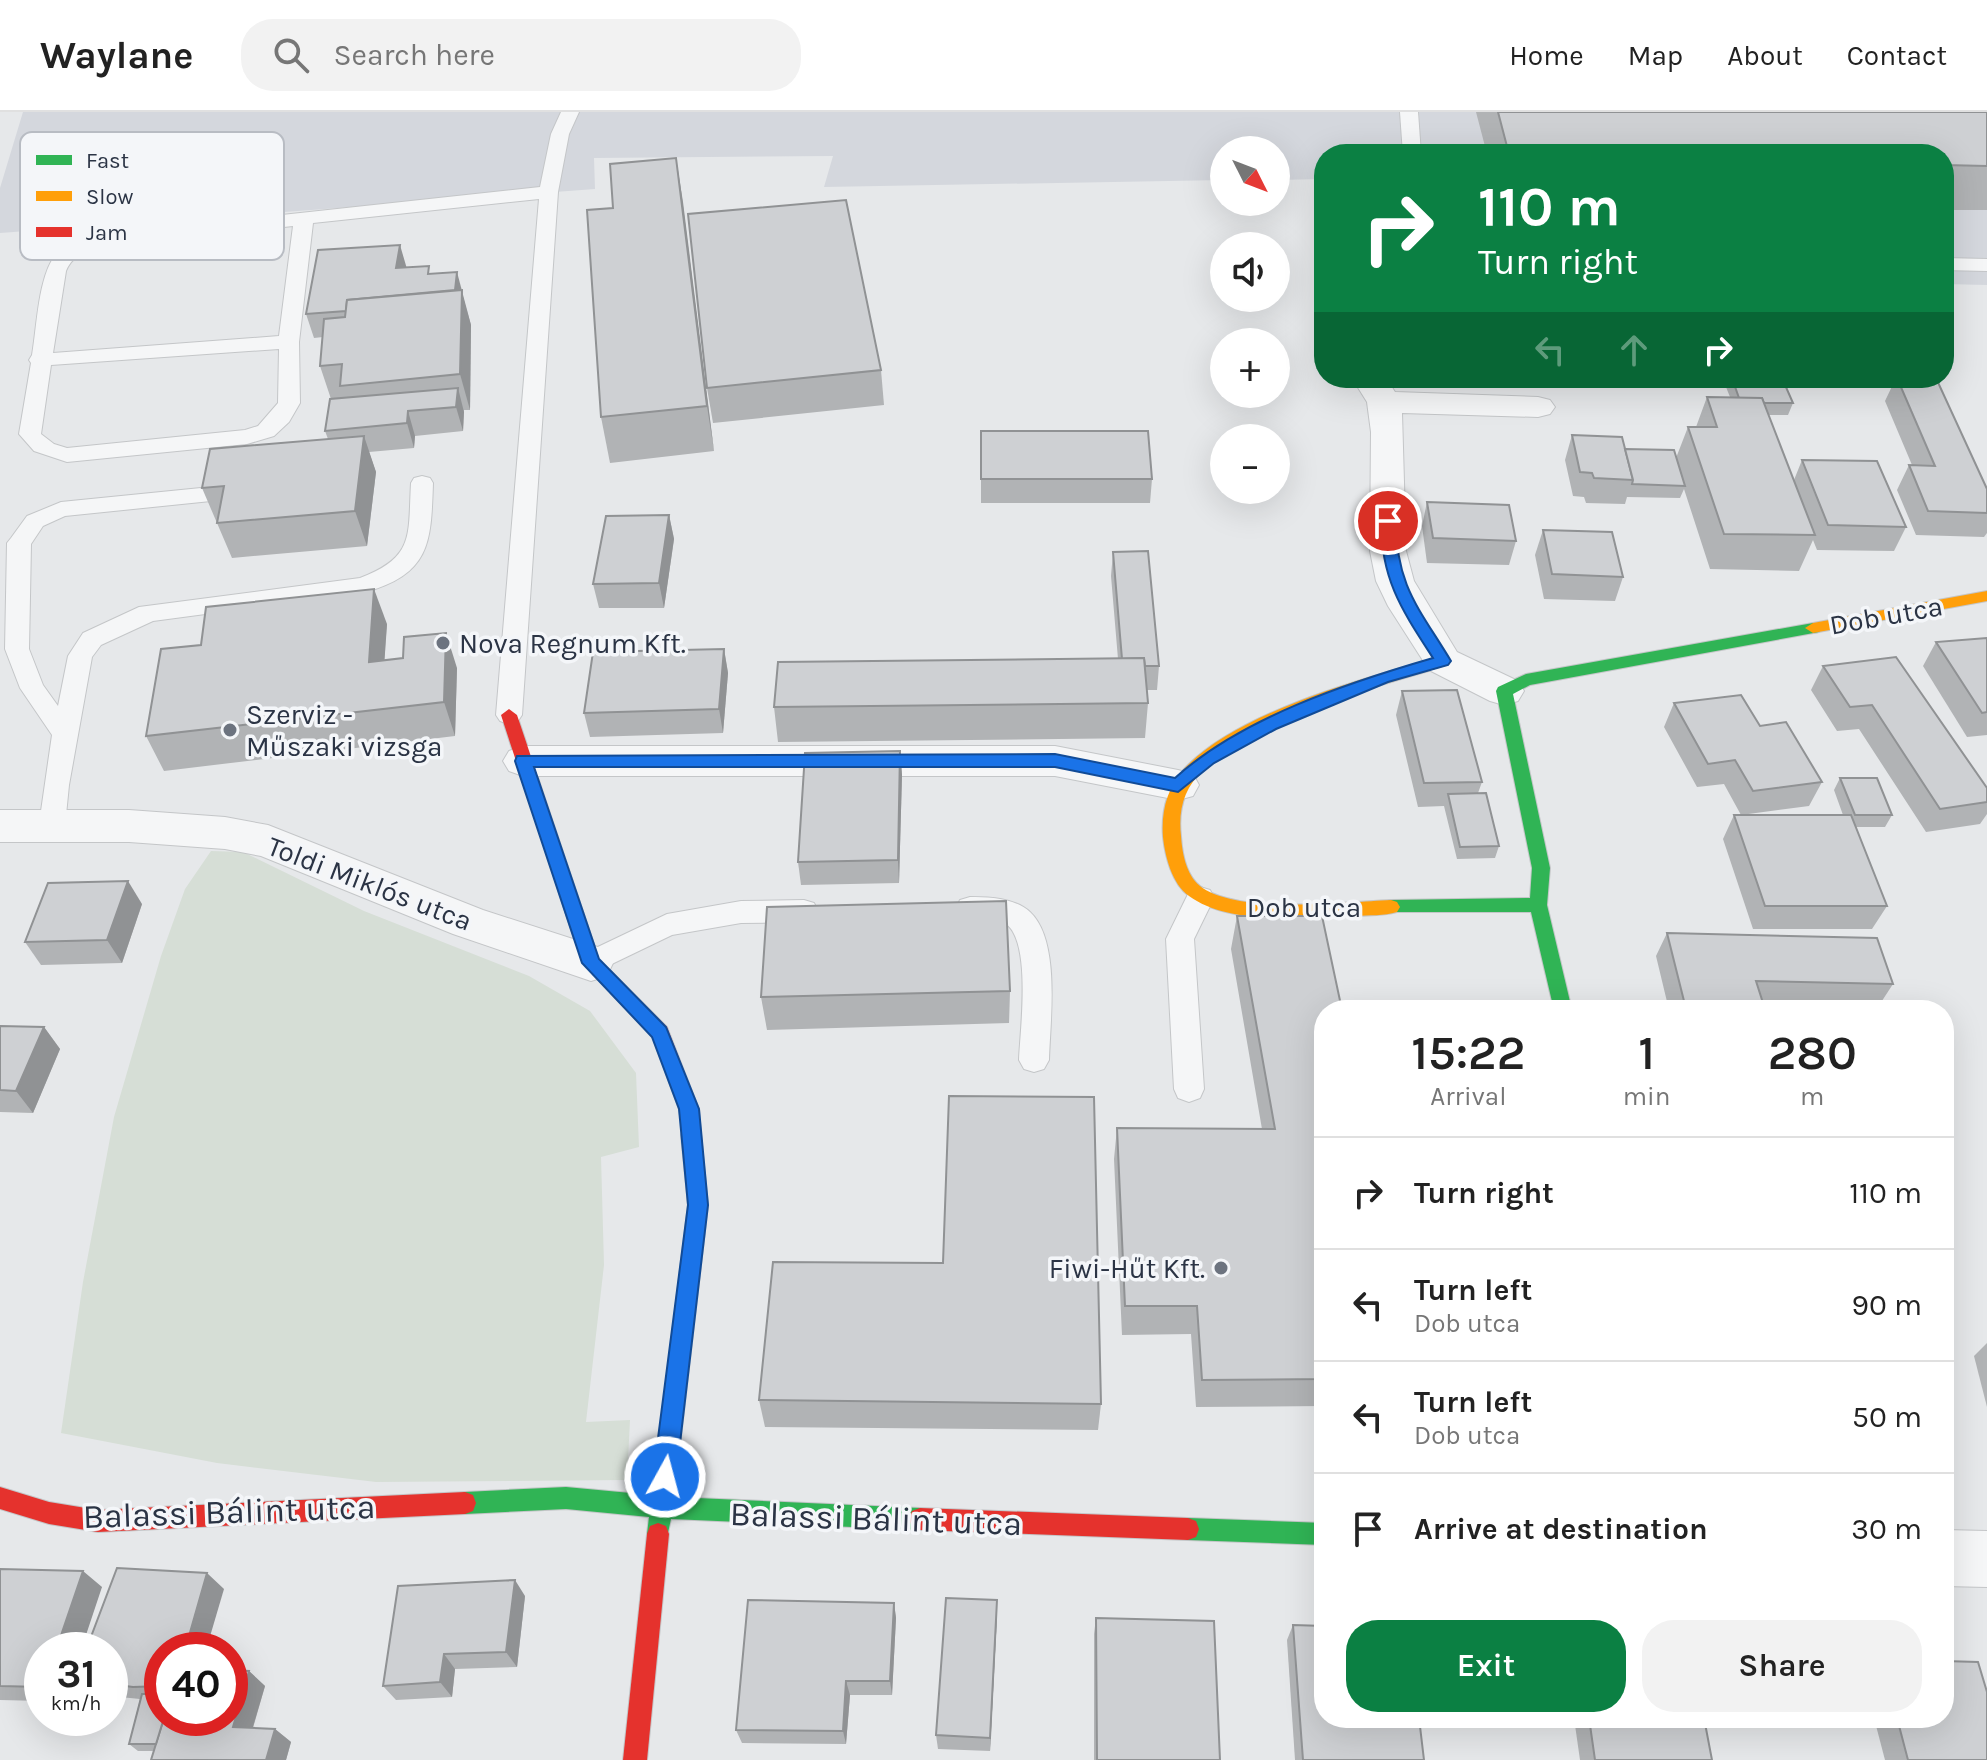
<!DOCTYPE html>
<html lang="en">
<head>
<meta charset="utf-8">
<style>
	:root { --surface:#fff; --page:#f2f2f2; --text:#222; --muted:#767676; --line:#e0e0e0; --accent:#0b8043 }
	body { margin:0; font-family:Karla,sans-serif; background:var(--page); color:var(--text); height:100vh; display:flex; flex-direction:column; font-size:30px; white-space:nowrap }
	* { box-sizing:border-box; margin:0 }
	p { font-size:26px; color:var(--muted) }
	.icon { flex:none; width:44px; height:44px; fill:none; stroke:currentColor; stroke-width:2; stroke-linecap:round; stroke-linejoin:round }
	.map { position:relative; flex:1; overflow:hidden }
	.sheet { position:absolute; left:1314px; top:888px; width:640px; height:728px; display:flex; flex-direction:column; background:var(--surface); border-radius:32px; box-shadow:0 8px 32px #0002 }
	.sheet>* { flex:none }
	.banner { position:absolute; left:1314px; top:32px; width:640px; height:244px; border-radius:32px; box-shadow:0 8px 32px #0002; background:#0b8043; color:#fff; overflow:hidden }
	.needle { width:52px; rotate:132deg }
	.buttons { position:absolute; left:1210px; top:24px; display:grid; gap:16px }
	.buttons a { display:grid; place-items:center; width:80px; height:80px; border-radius:50%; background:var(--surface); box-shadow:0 8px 32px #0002; font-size:40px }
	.speed { position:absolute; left:24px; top:1520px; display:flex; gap:16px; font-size:40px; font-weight:700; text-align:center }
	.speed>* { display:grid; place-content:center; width:104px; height:104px; border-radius:50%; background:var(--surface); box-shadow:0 8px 32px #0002; line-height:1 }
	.speed small { font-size:20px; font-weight:400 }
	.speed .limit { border:12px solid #d22; background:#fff; color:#111 }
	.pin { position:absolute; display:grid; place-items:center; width:68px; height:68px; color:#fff; margin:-34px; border:4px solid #fff; border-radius:50%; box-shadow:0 2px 8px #0007 }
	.me { position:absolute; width:88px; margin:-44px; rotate:7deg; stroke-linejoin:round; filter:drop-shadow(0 0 6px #0008) }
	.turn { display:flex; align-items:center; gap:28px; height:168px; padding:0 32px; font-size:36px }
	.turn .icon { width:104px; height:104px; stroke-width:2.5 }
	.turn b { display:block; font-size:56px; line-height:68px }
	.lanes { display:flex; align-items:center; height:76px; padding:0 32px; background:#0003; justify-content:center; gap:40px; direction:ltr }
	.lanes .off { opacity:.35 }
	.eta { display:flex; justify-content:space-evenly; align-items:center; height:136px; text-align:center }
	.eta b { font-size:48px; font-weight:600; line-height:56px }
	.primary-button { display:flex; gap:16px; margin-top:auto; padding:16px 32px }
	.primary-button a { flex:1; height:92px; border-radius:32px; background:var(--accent); color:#fff; font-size:32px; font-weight:600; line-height:92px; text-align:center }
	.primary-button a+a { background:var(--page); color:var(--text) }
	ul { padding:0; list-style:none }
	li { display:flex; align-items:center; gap:24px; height:112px; padding:0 32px; border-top:2px solid var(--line) }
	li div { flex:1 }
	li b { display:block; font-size:30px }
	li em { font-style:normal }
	header { display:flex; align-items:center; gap:48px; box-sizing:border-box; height:112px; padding:0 40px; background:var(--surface); border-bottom:2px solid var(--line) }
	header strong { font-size:38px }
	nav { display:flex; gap:44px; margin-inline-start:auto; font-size:28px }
	.search { width:560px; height:72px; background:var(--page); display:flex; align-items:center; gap:20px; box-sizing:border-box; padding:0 28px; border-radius:32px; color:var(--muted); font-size:30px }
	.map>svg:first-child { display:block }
</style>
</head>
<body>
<header>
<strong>Waylane</strong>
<div class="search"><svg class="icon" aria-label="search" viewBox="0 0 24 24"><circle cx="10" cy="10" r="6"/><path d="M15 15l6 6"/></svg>Search here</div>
<nav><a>Home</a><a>Map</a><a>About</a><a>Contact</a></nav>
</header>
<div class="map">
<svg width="1987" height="1648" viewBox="0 0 1987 1648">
	<rect width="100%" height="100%" fill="#e6e8ea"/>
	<path fill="#d4d7dd" d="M23,0h1964v173l-43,-1v-130h-620v25l-48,1v-30h-52v30l-400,7 9,-31 -239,2 1,31 -595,44v-45z"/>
	<path fill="#d6ded6" d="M211,739l32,1 121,59 165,65 61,35 46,62 3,74 -38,10 3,108 -18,157 44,-2 -3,60 -251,2 -159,-19 -156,-30 22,-151 31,-165 47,-161 24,-67z"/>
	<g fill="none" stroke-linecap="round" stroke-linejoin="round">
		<g stroke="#c4c6c8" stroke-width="2">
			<g id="lane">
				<path d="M561,0h18l-10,22 -11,58 -36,523 -4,6 -9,3 -9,-3 -4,-6 43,-516 -226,24 -14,119 1,61 -11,19 -15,14 -27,8 -180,18 -33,-11 -15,-17 12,-71 -2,-3 3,-5c5,-27 6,-83 26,-103 10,-10 26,-13 40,-17l442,-48 11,-53zM293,114l-14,110 -226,17 13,-82c6,-15 19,-20 33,-24zM279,237l-1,54 -20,23 -13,4 -178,18 -13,-4 -13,-10 10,-69z"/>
				<path d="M1400,0h18l3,42h-18z"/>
				<path d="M1944,146l43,1v12l-43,-1z"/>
				<path d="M422,364l8,2 3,5c-2,62 -3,91 -70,110l-210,28 -52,24 -9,12 -23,128 -4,40 -4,7 -9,3 -9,-3 -4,-7 13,-90 -32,-47 -15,-39 2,-106 4,-5 16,-22 34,-14 150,-15 8,2 3,5 -3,5 -8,2 -146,15 -22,10 -12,18 -2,105 14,36 15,21 10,-50 15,-23 56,-26 221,-29c55,-21 48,-42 51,-95l3,-5z"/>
				<path d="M1200,775l10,3 4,8 -20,41 10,150 -4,9 -11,4 -11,-4 -4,-9 -8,-150 24,-49z"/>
				<path d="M970,785c19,0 45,1 60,15 31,29 20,109 19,148l-5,9 -10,3 -10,-3 -5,-9c1,-29 14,-124 -16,-138 -13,-6 -29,-2 -43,-6l-4,-8 4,-8z"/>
				<path d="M804,788l10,3 4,8 -4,8 -10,3 -63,1 -69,12 -81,39 -10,-3 -4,-8 4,-8 86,-41 74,-13z"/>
			</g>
		</g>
		<g stroke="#c4c6c8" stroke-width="2">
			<g id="street">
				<path d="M1352,266h34l9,14 143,5 12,3 5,7 -5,7 -12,3 -136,-4 4,138 8,30 43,71 61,29 6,10 -6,10 -14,4 -14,-4 -61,-31 -41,-64 -12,-25 -6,-30 1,-119 -4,-30z"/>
				<path d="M523,634h532l123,24 15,4 6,11 -6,11 -15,4 -123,-24h-532l-14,-5 -6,-10 6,-10z"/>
				<path d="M0,698h129l96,7 43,8 215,85 124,40 6,13 -6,13 -16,5 -138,-47 -192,-78 -36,-7 -96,-7h-129z"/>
				<path d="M1944,1418l43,1v56l-43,-1z"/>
			</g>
		</g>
		<g stroke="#c4c6c8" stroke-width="2">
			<g id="fast">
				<path d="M1813,511l8,5 -2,4 -289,53 -17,9 37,174 -3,37 25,105h-18l-23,-98h-146l-3,-5 3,-5 6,-2 139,-2 2,-30 -36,-177 2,-4 28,-13z"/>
				<path d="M691,1015l7,2 3,6 7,70 -34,292 246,11 8,3 3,8 -3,8 -8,3 -249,-11 -5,23 -8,3 -8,-3 -3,-8 2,-17 -83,-8 -101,5 -8,-3 -3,-8 3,-8 8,-3 101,-5 86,8 36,-290 -7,-70 3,-6z"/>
				<path d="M1188,1406l136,5v22l-136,-5 -8,-3 -3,-8 3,-8z"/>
			</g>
		</g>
		<g stroke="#c4c6c8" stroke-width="2">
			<g id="slow">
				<path d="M1987,479v10l-174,32 -8,-5 8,-5z"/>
				<path d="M1443,544l8,5 -2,4c-83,25 -178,47 -245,105 -20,17 -26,40 -23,66 1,16 5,39 19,50 37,29 144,16 191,14l6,2 3,5 -3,5c-13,4 -28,3 -42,4 -48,2 -125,10 -166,-20 -17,-12 -24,-40 -26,-59 -2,-25 4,-49 21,-68 54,-58 184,-92 259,-113z"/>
			</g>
		</g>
		<g stroke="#c4c6c8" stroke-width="2">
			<g id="jam">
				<path d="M509,597l8,6 82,244 68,68 32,82 2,26 -3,6 -7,2 -7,-2 -5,-32 -27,-73 -70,-73 -81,-248z"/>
				<path d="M0,1375l49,15 49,8 367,-18 8,3 3,8 -3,8 -8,3 -367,18 -49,-8 -49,-15z"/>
				<path d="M920,1396l268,10 8,3 3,8 -3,8 -8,3 -268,-10 -8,-3 -3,-8 3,-8z"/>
				<path d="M658,1411l8,3 3,8 -22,226h-24l24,-226 3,-8z"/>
			</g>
		</g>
		<use href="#lane" fill="#f5f6f7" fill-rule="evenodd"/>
		<use href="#street" fill="#f5f6f7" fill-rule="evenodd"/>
		<use href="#fast" fill="#30b455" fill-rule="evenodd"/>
		<use href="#slow" fill="#ff9f0a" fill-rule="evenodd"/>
		<use href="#jam" fill="#e5322d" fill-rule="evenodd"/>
	</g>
	<g fill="#b1b3b5">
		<path d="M1476,0h511v98h-43v-56h-457z"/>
		<path d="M676,46l38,293 -104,12 -9,-46 12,-209z"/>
		<path d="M406,156l25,6 30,16 10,35 -1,85h-6l-1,21 -48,5 -1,12 -45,4 7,20 -9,74 -135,12 -30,-70 126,-49 -3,-8 6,-32 -11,-33 3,-29 -9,1 -8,-24z"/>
		<path d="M881,258l3,35 -171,18 -6,-35z"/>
		<path d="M1729,266h53l11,25 -5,12h-20l26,65 8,-20 104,67 -12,24 -77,-1 -4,-10 -14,31 -89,-2 -26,-80 -4,9 -53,-1 -2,7 -39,-1 -2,-6 -11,-1 -8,-36 7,-25 53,14 51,9 12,-31h8l11,-30h23l-4,-10z"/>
		<path d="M1896,266h40l51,111v44l-3,4 -68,-2 -19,-45 12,-25h3l-27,-64z"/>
		<path d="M981,319l171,48 -2,24h-169z"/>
		<path d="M1427,390l89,39 -7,24 -82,-2 -5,-37z"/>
		<path d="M669,403l5,24 -10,69h-65l-6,-24z"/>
		<path d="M1543,418l80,47 -8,24 -71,-2 -9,-44z"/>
		<path d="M1113,440l46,114 -2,24h-10l1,13 -3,35 -367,4 -4,-35 344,-48 -7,-83z"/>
		<path d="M387,512l-3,36 73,8 -2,68 -291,35 -18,-35z"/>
		<path d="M1987,526v97l-20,2 -44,-71 13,-24z"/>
		<path d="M724,537l4,24 -5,60 -133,4 -6,-24z"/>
		<path d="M1823,554l164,122v26l-7,10 -54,8 -67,-103 -22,2 -26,-41z"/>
		<path d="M1402,579l80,91 -4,11 21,53 -4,12 -38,1 -13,-53 -26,1 -22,-92z"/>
		<path d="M1674,591l86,23 62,56 -13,24 -68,9 -17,-31 -27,3 -33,-60z"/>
		<path d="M900,639l2,24 -3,108 -98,2 -3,-23z"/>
		<path d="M1840,666l52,37 -7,12h-29l31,79 -15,23h-119l-30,-90 11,-24h109l-9,-25z"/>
		<path d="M142,792l-20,59 -81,2 -16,-23z"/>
		<path d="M1237,804l87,94v396l-128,1 -5,-73 -69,1 -8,-176 3,-31 145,1 -31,-180z"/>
		<path d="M1667,821l226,51 -15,23 -116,-3 -4,6h-89l-13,-54z"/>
		<path d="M1010,879l-1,32 -242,7 -6,-33z"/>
		<path d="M0,914l44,1 16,22 -27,64 -33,-1z"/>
		<path d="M1987,1231v64l-13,-51z"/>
		<path d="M759,1288l342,4 -3,26 -333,-3z"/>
		<path d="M0,1457l102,18 -60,63v51l-42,-1z"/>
		<path d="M224,1477l-62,61v68l87,-47 16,15 -12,42 22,1 16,13 -5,18h-135l3,-9h-16l-9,-7 11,-45 -30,-3v-46z"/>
		<path d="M525,1484l-8,71 -62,2 -3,28 -56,3 -13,-14z"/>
		<path d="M894,1491l2,15 -4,77h-42l-4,49 -104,-1 -6,-13z"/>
		<path d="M997,1504l-7,135 -52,-2 -2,-14z"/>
		<path d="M1096,1506l124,142h-126v-126z"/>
		<path d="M1293,1513l131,135h-129l-8,-120z"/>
		<path d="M1574,1606h130l8,42h-132z"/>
		<path d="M1874,1606h70l43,42h-102z"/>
	</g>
	<g fill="#909294">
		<path d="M676,46l7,44 31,249 -7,-45z"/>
		<path d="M400,133l7,24 -11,-1z"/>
		<path d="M457,160l14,53 -1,85 -10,-36 -6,-80z"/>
		<path d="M458,276l6,24 -1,19 -7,-24z"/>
		<path d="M408,299l7,25 -1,12 -7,-25z"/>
		<path d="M364,324l12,36 -9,74 -12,-35z"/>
		<path d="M669,403l5,24 -10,69 -5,-25z"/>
		<path d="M374,477l13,35 -5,73 -13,-35z"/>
		<path d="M446,521l11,35 -2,68 -11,-34z"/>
		<path d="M724,537l4,24 -5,60 -4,-24z"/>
		<path d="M900,639l2,24 -3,108 -1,-23z"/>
		<path d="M128,769l14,23 -20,59 -15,-23z"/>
		<path d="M44,915l16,22 -27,64 -17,-22z"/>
		<path d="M83,1459l19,16 -21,63h-25z"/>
		<path d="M207,1461l17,16 -18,61h-21z"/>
		<path d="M515,1468l10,16 -8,71 -11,-15z"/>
		<path d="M997,1488v16l-7,135v-13z"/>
		<path d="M894,1491l2,15 -4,77 -2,-14z"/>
		<path d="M444,1542l11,15 -3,28 -12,-15z"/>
		<path d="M249,1559l16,15 -16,54 -16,-13z"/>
		<path d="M846,1569l4,14 -4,49 -3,-13z"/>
		<path d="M275,1617l16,13 -5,18h-20z"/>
	</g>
	<g fill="#ced0d3" stroke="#909294" stroke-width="2">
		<path d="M1498,0h489v54l-43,-1v-11h-435z"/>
		<path d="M676,46l31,248 -106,11 -14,-207 26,-2 -3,-44z"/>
		<path d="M846,88l35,170 -174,18 -19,-174z"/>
		<path d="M400,133l-4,23 33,-2 -1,8 29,-2 -2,18 -108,10 -1,11 -40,3 12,-64z"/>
		<path d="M462,178l-2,84 -120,12 2,-22 -22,2 4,-47 21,-2 2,-17z"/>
		<path d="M1732,266h50l11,25h-29l-2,-5h-23z"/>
		<path d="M1897,266h39l51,111v24l-59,-2 -19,-46 26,1z"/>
		<path d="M458,276l-2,19 -48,4 -1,12 -82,8 5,-32z"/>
		<path d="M1707,285l55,1 53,137 -91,-1 -36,-107h29z"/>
		<path d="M981,319h167l4,48h-171z"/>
		<path d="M1572,323l50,2 11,43 -39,-2 -2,-5 -12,-1z"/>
		<path d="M364,324l-9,75 -138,12 7,-37 -22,2 8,-39z"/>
		<path d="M1625,337l49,1 11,36 -53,-2 1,-4z"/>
		<path d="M1802,348l75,1 29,66 -78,-2z"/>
		<path d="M1427,390l82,3 7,36 -83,-3z"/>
		<path d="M669,403l-10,68 -66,1 13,-68z"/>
		<path d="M1543,418l69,2 11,45 -71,-3z"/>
		<path d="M1148,439l11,115h-14l-1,-8 -22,1 -9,-107z"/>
		<path d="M374,477l-5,73 34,-4 1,-21 42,-4 -2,69 -298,34 15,-87 40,-4 5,-38z"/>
		<path d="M1987,526v74l-5,1 -46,-71z"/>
		<path d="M724,537l-5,60 -135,4 9,-61z"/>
		<path d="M1896,545l91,131v14l-47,7 -68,-104 -22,2 -27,-41z"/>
		<path d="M1144,546l4,45 -374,4 4,-45z"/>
		<path d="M1457,578l25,92 -58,1 -22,-92z"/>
		<path d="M1741,583l19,31 26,-4 36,60 -69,9 -18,-31 -27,4 -34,-61z"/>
		<path d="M900,639l-2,109 -100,2 7,-109z"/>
		<path d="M1840,666h37l15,37h-37z"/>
		<path d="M1486,681l13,53 -39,1 -12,-53z"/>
		<path d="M1734,703h117l36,91h-122z"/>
		<path d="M128,769l-21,59 -82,2 23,-59z"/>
		<path d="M1006,789l4,90 -249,6 6,-90z"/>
		<path d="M1237,804h85l20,94h-18v369l-122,1 -5,-74h-72l-8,-178 158,1z"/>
		<path d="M1667,821l210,5 16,46 -137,-3 7,22 -79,-2z"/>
		<path d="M0,914l44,1 -28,64 -16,-1z"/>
		<path d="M949,984l145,1 7,307 -342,-4 14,-138 170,1z"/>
		<path d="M117,1456l90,5 -22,77h-23v36l-29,1 -23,-3v-34h-24z"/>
		<path d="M0,1457l83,2 -27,79h-14v37l-42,-1z"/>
		<path d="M515,1468l-9,72 -62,2 -4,28 -57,4 15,-100z"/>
		<path d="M946,1486l51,2 -7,138 -54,-3z"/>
		<path d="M748,1488l146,3 -4,78h-44l-3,50 -107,-1z"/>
		<path d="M1096,1506l118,3 6,139h-123z"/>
		<path d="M1293,1513l31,1v92h95l5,42h-121z"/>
		<path d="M1944,1549l34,1 9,30v68h-79l-11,-42h47z"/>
		<path d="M230,1558l19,1 -16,56 42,2 -9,31h-115l13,-42h66z"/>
		<path d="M142,1582h20v24h2l-8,26h-27z"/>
		<path d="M1589,1606h115l8,42h-117z"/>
	</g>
	<path fill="#1a73e8" stroke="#114b97" stroke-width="2" d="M1388,404l8,5c0,65 23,87 55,140l-3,4 -60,17 -112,47 -62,34 -36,29 -123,-25h-521l65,192 67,68 33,82 9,96 -32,272 -3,8 -8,3 -8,-3 -4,-8 35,-272 -9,-96 -27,-72 -70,-74 -67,-202 2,-5 538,-2 120,24c66,-60 172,-95 258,-120 -31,-48 -52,-78 -52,-137z"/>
	<g fill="#6c737f" stroke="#f4f6f9" stroke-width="3">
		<circle cx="443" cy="531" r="8"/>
		<circle cx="230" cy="618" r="8"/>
		<circle cx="1221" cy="1156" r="8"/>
	</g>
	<g text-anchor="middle" stroke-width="7" stroke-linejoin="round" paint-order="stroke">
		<g font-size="28" fill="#2b3445" stroke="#f4f6f9">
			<text transform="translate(1886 503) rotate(-10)" y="10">Dob utca</text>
			<text transform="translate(370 771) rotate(21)" y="10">Toldi Miklós utca</text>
			<text x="1304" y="805">Dob utca</text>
		</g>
		<g font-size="28" fill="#2b3445" stroke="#f4f6f9" text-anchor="start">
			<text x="459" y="541">Nova Regnum Kft.</text>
			<text x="246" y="612">Szerviz -<tspan x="246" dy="32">Műszaki vizsga</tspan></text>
			<text x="1205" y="1166" text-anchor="end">Fiwi-Hűt Kft.</text>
		</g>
		<g font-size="34" fill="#2b3445" stroke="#f4f6f9">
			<text transform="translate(229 1399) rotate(-2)" y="12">Balassi Bálint utca</text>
			<text transform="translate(876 1406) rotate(2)" y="12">Balassi Bálint utca</text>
		</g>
	</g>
	<rect x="20" y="20" width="264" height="128" rx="12" fill="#f4f6f9" stroke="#b8bcc3" stroke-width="2"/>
	<rect x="36" y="43" width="36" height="10" fill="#30b455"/>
	<rect x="36" y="79" width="36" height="10" fill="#ff9f0a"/>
	<rect x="36" y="115" width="36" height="10" fill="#e5322d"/>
	<g font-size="22" fill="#2b3445">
		<text x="86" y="56">Fast</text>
		<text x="86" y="92">Slow</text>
		<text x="86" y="128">Jam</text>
	</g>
</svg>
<div class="buttons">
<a><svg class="needle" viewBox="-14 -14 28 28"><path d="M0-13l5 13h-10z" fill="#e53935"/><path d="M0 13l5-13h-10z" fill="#767676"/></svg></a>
<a><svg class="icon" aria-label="sound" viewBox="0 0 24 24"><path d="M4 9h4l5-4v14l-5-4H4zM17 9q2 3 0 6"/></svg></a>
<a>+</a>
<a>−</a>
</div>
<div class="speed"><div>31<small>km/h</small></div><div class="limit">40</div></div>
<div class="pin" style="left:1388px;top:409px;background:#d93025"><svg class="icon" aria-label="arrive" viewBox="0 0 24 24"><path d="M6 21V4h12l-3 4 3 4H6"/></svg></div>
<svg class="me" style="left:665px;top:1365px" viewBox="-20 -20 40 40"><circle r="17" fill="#1a73e8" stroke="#fff" stroke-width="3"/><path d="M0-11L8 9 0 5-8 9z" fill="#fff"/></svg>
<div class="banner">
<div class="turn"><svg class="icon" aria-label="right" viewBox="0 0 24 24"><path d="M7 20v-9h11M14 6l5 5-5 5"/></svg><div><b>110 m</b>Turn right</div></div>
<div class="lanes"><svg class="icon off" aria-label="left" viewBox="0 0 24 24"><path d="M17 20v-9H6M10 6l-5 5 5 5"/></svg><svg class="icon off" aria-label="ahead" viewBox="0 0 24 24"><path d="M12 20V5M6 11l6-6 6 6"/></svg><svg class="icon" aria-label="right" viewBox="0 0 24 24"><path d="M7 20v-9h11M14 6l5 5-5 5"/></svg></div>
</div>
<section class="sheet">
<div class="eta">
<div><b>15:22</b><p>Arrival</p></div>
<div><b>1</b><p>min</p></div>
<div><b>280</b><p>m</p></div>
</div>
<ul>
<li><svg class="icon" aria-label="right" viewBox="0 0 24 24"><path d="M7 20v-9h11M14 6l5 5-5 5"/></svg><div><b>Turn right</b></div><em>110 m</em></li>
<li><svg class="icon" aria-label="left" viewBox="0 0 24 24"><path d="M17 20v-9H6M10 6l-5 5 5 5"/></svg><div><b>Turn left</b><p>Dob utca</p></div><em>90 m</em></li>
<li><svg class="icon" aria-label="left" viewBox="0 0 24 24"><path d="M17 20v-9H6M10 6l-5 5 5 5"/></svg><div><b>Turn left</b><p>Dob utca</p></div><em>50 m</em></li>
<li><svg class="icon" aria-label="arrive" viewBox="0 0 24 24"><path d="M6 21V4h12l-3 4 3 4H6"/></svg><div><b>Arrive at destination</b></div><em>30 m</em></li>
</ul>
<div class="primary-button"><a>Exit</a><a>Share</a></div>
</section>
</div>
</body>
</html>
